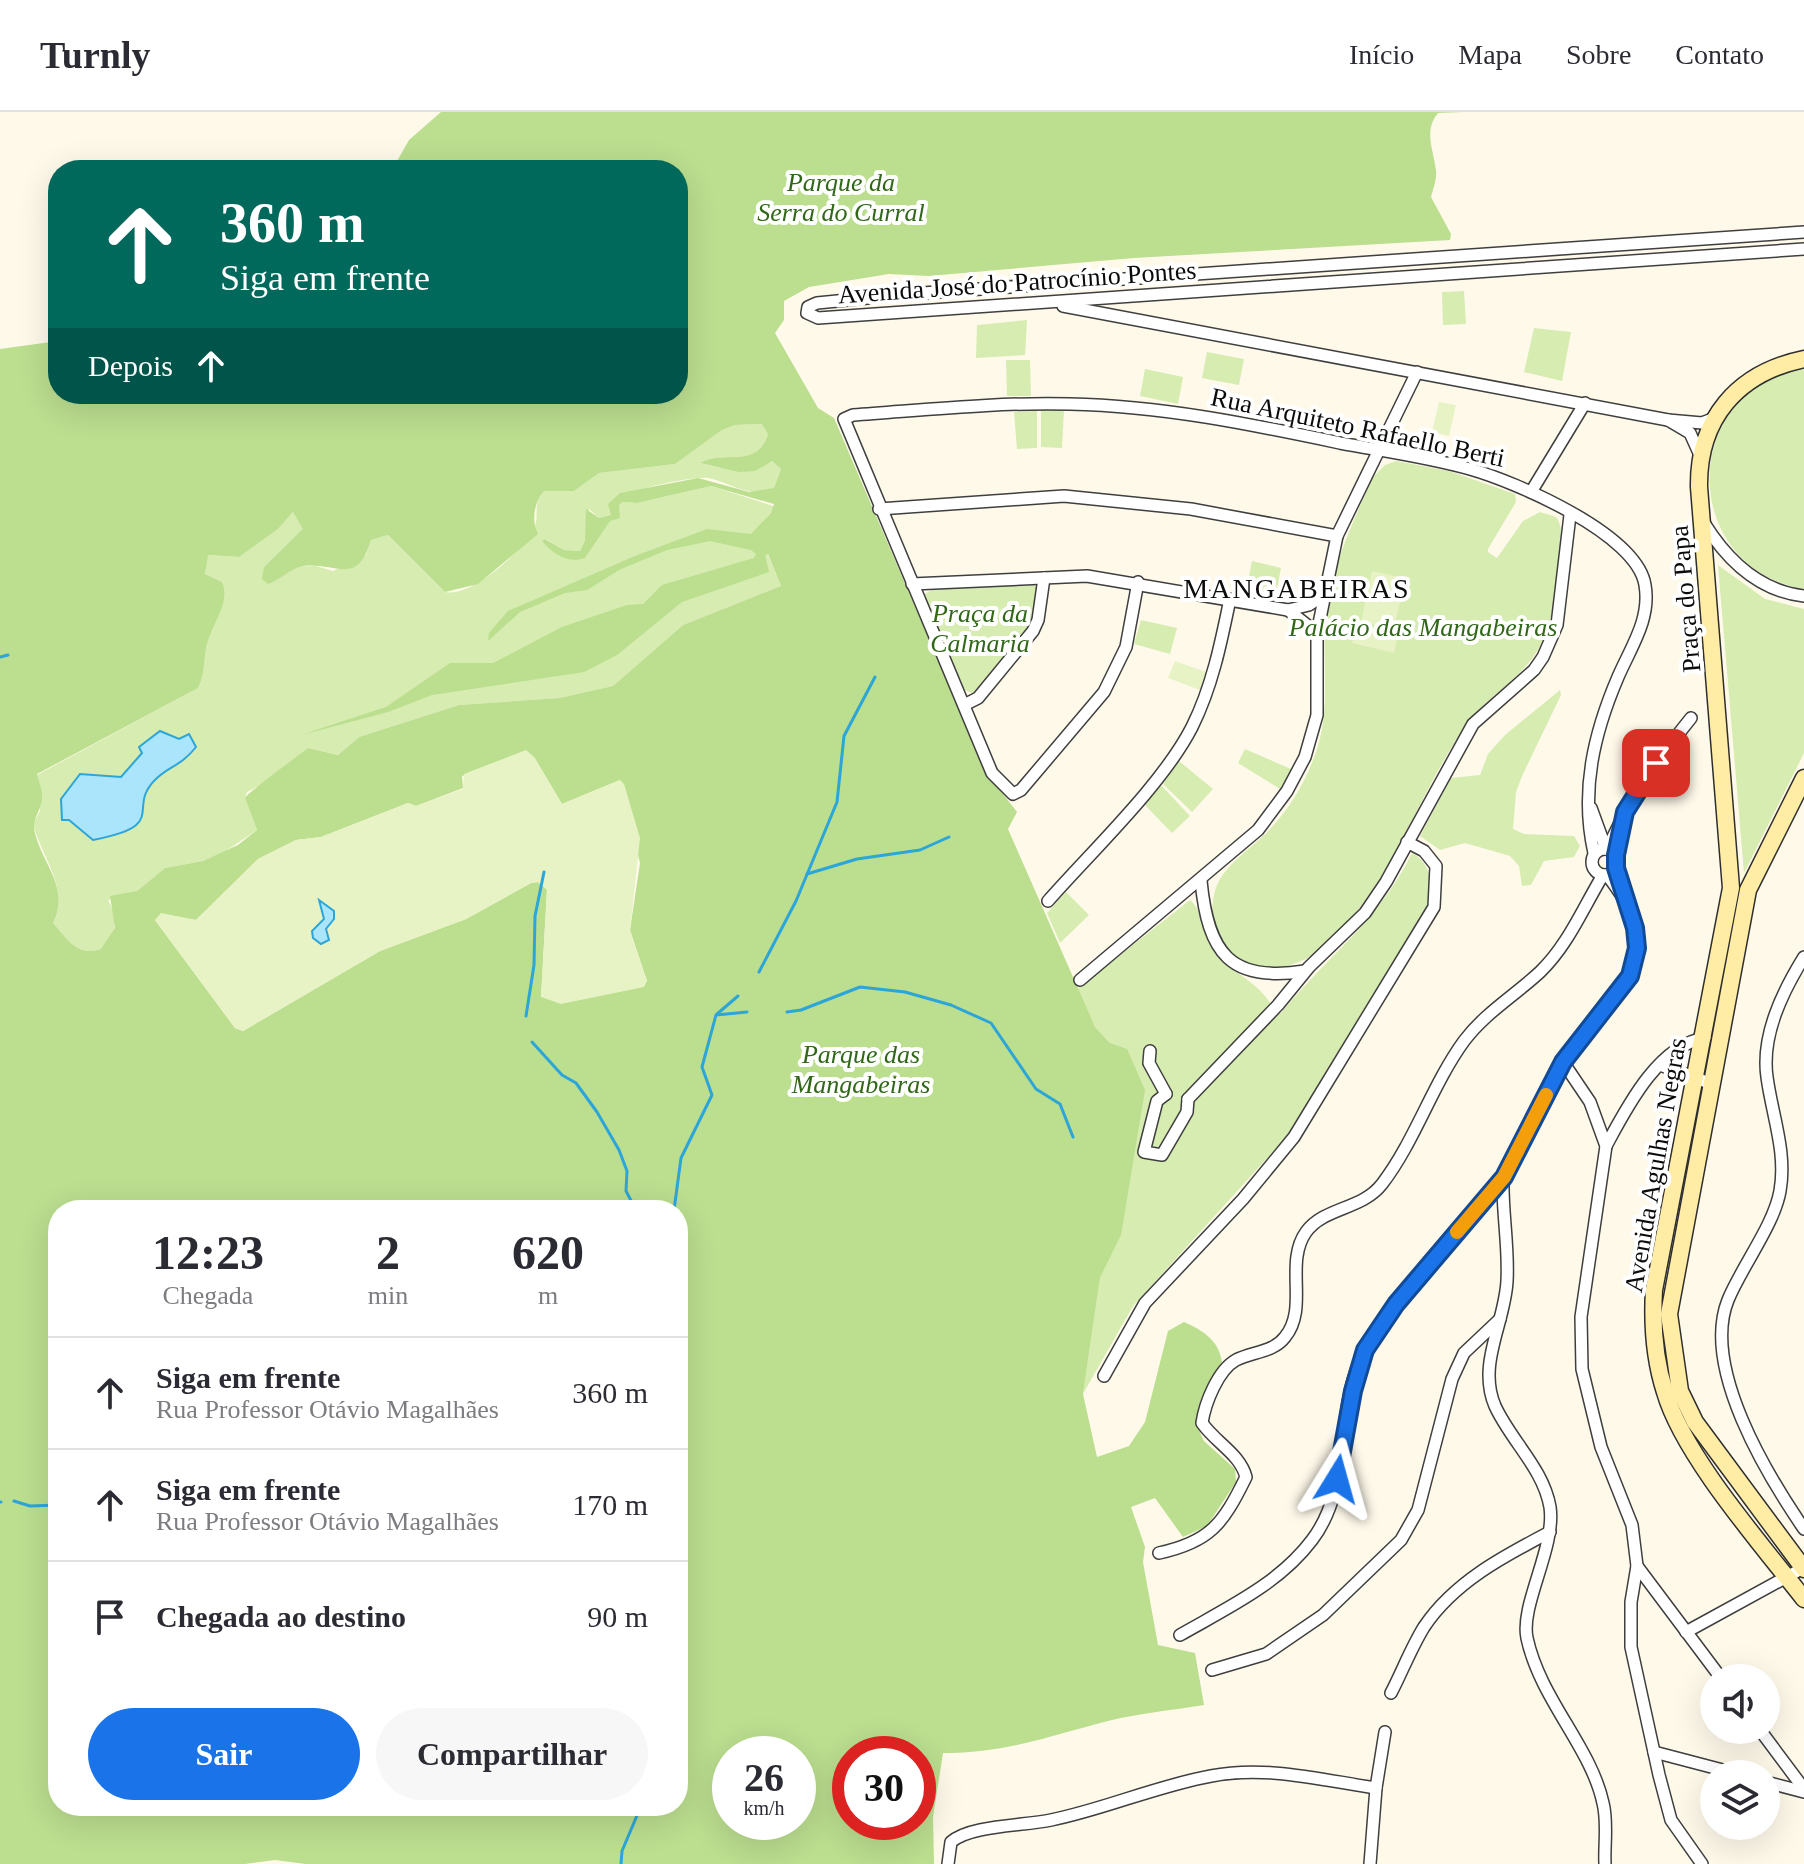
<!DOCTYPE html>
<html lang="pt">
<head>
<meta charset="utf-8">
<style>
	:root { --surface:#fff; --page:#f7f7f7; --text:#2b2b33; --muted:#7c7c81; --line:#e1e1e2; --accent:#1a73e8 }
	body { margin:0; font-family:"Times New Roman",serif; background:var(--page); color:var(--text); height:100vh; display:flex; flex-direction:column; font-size:30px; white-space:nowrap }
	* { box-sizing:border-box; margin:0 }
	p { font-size:26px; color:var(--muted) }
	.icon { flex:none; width:44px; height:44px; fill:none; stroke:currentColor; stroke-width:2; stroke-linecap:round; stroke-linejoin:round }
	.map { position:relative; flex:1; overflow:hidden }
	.sheet { position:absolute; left:48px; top:1088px; width:640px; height:616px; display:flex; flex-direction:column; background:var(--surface); border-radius:32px; box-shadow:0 8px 32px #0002 }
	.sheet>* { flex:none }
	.top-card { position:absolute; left:48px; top:48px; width:640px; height:244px; border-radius:32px; box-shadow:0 8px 32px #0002; background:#00695c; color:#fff; overflow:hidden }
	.fabs { position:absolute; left:1700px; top:1552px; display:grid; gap:16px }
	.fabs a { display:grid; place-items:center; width:80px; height:80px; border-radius:50%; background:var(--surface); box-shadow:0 8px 32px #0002; font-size:40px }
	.speed { position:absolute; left:712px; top:1624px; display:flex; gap:16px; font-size:40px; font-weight:700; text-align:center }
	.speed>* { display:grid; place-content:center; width:104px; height:104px; border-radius:50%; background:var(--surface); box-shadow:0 8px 32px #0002; line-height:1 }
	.speed small { font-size:20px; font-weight:400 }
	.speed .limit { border:12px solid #d22; background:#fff; color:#111 }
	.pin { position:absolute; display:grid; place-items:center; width:68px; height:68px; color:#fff; margin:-34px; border-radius:16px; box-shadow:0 4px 12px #0006 }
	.me { position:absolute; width:88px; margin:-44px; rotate:8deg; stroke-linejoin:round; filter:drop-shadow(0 0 6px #0008) }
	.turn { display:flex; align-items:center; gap:28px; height:168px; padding:0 40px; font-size:36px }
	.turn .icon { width:104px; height:104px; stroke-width:2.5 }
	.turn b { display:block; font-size:56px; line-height:68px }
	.then { display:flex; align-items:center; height:76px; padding:0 40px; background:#0003; gap:16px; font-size:30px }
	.eta { display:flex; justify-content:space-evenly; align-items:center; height:136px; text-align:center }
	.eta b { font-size:48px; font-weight:600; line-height:56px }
	.cta { display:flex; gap:16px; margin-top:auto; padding:16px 40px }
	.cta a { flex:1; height:92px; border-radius:48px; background:var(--accent); color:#fff; font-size:32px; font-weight:600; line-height:92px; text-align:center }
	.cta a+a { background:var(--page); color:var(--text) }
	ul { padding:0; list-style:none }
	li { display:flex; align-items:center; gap:24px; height:112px; padding:0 40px; border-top:2px solid var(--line) }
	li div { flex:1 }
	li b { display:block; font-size:30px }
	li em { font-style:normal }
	header { display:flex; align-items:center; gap:48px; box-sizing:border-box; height:112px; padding:0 40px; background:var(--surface); border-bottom:2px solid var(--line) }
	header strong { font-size:38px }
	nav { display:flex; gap:44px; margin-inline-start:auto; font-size:28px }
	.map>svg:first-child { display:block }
</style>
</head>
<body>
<header>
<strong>Turnly</strong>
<nav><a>Início</a><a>Mapa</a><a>Sobre</a><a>Contato</a></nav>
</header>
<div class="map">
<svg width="1804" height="1752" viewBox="0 0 1804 1752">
	<rect width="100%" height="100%" fill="#fff9ea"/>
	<g fill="#d6ecb1">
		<path d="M1464,179l2,33 -23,1 -1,-33z"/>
		<path d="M1027,208l-2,35 -49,3 1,-33z"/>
		<path d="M1534,216l37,4 -9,49 -38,-9z"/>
		<path d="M1207,240l37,7 -5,26 -37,-7z"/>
		<path d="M1006,248h24l1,36h-24z"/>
		<path d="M1804,256v221c-126,-21 -126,-201 0,-221z"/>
		<path d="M1145,257l38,8 -5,27 -38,-8z"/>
		<path d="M1041,298h23l-2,38 -21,-1z"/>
		<path d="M1037,299v37l-20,1 -3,-37z"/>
		<path d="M763,312l5,10c-11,36 -45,15 -68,29 31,8 43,10 72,-2l9,8 -7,19c-23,12 -44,-6 -66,-10 -17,-2 -84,13 -97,23v14l-12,3 -10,-9 -4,31 -5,11 -16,-1 -18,-11 -4,2 43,17 37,-56 15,1 74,-17 65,21 -19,22 24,57 -98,39 -70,61 -54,12 -100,7 -100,32 -21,18 -30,-7 -36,31 -25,13 -2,6 12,32 -33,22 -21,9 -38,7 -28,23 -29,9c10,18 10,36 -7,49 -25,8 -34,-11 -48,-26 18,-33 -12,-67 -20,-99l7,-13 -3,-36 161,-87c8,-16 5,-28 9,-44 5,-24 20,-37 15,-62l-17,-8 2,-19 32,2 39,-28 15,-17 11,17 -40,38 52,-1 17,5 33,-16 5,-15 17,-5 57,57c26,6 75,-39 88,-61 8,-15 -2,-25 11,-40h30l25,-18 76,-9 47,-34 13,-5z"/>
		<path d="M1396,349l53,10 66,23 1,8 -28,47v3l9,6 26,-37 17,-9 16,5c16,19 -3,105 -15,127 -16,33 -52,50 -73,79 -53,72 -79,175 -153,230 -49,36 -117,0 -100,-62 7,-26 37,-42 55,-62 21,-22 36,-48 46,-77 16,-45 5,-92 10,-138 6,-49 27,-92 47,-137l12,-12z"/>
		<path d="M1252,449l29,7 -6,31 -29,-8z"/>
		<path d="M1718,453l47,34 39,10v144l-60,120z"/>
		<path d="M1033,471l7,11c-14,47 -31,61 -63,96l-5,3 -8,-3 -41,-95 12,-7z"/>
		<path d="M1141,508l36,8 -7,26 -36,-10z"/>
		<path d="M1560,578l1,5 -39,81 -6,16 -3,37 11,5 50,2 6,10 -6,11 -30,4 -13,24 -9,1 -3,-20 -9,-10 -45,-13 -25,7 -20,-14 31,-58 29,-3 8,-21 17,-19z"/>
		<path d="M1245,637l46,20 -11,20 -42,-26z"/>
		<path d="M1179,649l34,28 -21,23 -30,-29z"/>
		<path d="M1161,673l29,31 -18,17 -28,-29z"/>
		<path d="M1412,741c23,12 21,41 13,62l-137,220 -155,171 -50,88 17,-116 21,-44 -11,-191 -15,-16 -18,-38 113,-89c12,9 15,37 25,51 18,25 47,30 61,63l5,-1c44,-54 100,-95 131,-160z"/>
		<path d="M1066,780l23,23 -29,28 -13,-30z"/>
	</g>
	<path fill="#bbde8f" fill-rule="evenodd" d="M441,0h1023l-26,1c-15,18 -4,38 -2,58 1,8 -3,18 -5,26l20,37 -1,6 -316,18 -205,18 -40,-2 -80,13 -25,14v19l-9,13 43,75 16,10 152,354 31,40 -9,17 87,198 15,16 17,6 18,41 -24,145 -21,43 -17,116 14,63 32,-11 16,-24 23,-91 16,-9c18,8 35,18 38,40l-8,11 -18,51 8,17 31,28 1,13 -29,44 -24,11 -28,-39 -24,9 14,40 -2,15 15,83 37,8 9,52c-30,5 -62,8 -92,15 -60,15 -104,33 -169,33l-10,64 1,47h-628l-31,-4 -30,4h-245v-1515l58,-8v53h620v-224h-286l17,-30zM762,312l6,10c-11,36 -45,15 -68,29l39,9 16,-1 17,-10 9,8 -7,19 -25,4 -51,-14 -78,15 -12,11 3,11 -12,3 -13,-9 -1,31 -5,11 -16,-1 -19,-11 -3,2c11,13 26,23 43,17l25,-37 10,-3 -1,-12 3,-4 15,1 74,-17 63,18 -3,9 -20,21 -44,-5 -72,27 -127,55 -19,22 -1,8 32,-29 45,-19 22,-3 32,-20 48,-20 43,-9 41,9 5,4 -2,4 -92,27 -19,19 -16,1 -65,22 -69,36h-43l-64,44 -85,28 87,-23 44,-17 152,-23 33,-17 65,-53 87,-30 -4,-17 3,-1 13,32 -98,39 -70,61 -54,12 -100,7 -100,32 -21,18 -30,-7c-10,8 -61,45 -63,50l12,32 -19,15 -35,16 -38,7 -28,23 -27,5 5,32 -14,21c-25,8 -34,-11 -48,-26 18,-36 -12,-59 -19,-94 -1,-11 7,-19 8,-30 1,-8 -3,-16 -5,-25l161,-86c8,-16 5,-28 9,-44 5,-21 24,-41 15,-62l-17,-8 3,-19 31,2 39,-28 15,-17 10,17 -39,38 -2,12 6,5c12,-4 23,-16 35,-18 34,-4 54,21 68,-26l17,-5 57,57 33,-8 60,-50c-7,-13 -4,-32 6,-43h30l25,-18 76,-9 47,-34 13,-5zM534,645l28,47 58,-24 20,83 -10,67 17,51 -106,16 6,-108 -9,-7 -7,1 -65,36 -86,32 -137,80 -8,-3 -80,-108 8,-6 33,6 62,-61 38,-19 25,-3 87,-34 8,3 47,-18 -1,-12zM58,1098h620v596h-620zM730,1642h68v68h-68zM850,1642h68v68h-68z"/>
	<g fill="#e7f3c4">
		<path d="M1439,290l17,3 -7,31 -17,-4z"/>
		<path d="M1372,459l33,7 -11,51 -33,-7z"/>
		<path d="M1357,512l41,10 -4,19 -42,-10z"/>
		<path d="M1175,549l31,11 -6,18 -32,-12z"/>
		<path d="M526,638l8,7 28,47 58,-24 4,4 16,54 -10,93 17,50 -3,6 -83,17 -20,-7 6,-107 -9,-8 -7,1 -65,36 -86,32 -137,80 -8,-3 -80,-108 6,-7 35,7 62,-61 38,-19 25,-3 87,-34 8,3 47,-17 1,-15z"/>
	</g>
	<g fill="#aae5fb" stroke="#2ca5d8" stroke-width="2">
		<path d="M160,619l19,8 10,-5 7,13c-15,19 -25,18 -39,31 -33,30 15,47 -64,62l-24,-20h-7l-1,-21 19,-25 41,3 21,-24 -3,-6z"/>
		<path d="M319,788l15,11v8l-8,10 3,11 -8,4 -8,-6 -1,-7 12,-12z"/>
	</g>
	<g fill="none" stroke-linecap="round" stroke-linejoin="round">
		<g stroke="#2ca5d8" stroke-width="3">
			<path d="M0,545l8,-2"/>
			<path d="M807,762l50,-15 63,-9 29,-13"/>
			<path d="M759,860l37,-71 41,-99 7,-66 31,-59"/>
			<path d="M787,900l14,-2 59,-23 45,5 46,13 40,18 45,66 24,15 13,33"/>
			<path d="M717,902l21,-18"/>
			<path d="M526,904l8,-51 1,-49 9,-44"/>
			<path d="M532,930l30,33 14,8 21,29 22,38 8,21 -1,20 10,19"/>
			<path d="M674,1098l7,-52 31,-63 -10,-28 14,-52 31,-3"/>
			<path d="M14,1389l16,5 28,-1"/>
			<path d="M0,1390h1"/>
			<path d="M621,1752l1,-13 19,-45"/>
		</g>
		<g stroke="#3f3f3f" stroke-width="14">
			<g id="street">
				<path d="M1804,120l-896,62 -91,9 -9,4 -1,6 11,5 986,-69"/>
				<path d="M1063,194l605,114"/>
				<path d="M1699,341l-9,-20 -22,-13 34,3 13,-5"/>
				<path d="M1531,380l54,-89"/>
				<path d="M879,397l185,-13 127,13 146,27"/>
				<path d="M1704,411c23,37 55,68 100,73"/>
				<path d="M1138,470l-12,65 -22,45 -83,98 -8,4 -21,-21 -148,-354 9,-4c72,-5 145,-13 217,-11 92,2 180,20 270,39 43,8 88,14 130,26 46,13 167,65 175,116 6,34 -14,62 -27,92 -24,56 -38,114 -24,176"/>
				<path d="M912,472l175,-8 201,34"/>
				<path d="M1317,521l-29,-23 21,-5 12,-8"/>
				<path d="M966,592l12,-6 55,-67 5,-11 6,-42"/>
				<path d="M1591,696l15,41"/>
				<circle cx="1605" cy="750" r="13"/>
				<path d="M1607,737l34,-68 50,-63"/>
				<path d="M1201,769c7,72 29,102 104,90"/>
				<path d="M1048,789c43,-49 115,-117 144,-174 20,-40 29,-84 38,-128"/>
				<path d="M1804,845c-21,34 -43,78 -37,120 5,38 20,75 13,114 -6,34 -38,75 -52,109 -27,67 39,175 76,229"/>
				<path d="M1080,868l178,-150 29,-39 18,-34 12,-42v-82l20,-97 80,-164"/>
				<path d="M1150,939l-1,12 17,31"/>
				<path d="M1563,950l27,40 16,44 -25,171 1,52 19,78 31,78 5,41 -6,36v45l28,128 12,45 31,44"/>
				<path d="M1660,953l52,19"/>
				<path d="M1166,982l-9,7 -13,51 18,3 25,-43 1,-13"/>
				<path d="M1188,987l90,-94 31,-38 56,-54 21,-31 87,-158 61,-54 9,-13 14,-32 13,-110"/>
				<path d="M1606,1034c20,-37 52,-101 99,-108"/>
				<path d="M1503,1066c-1,34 6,69 4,103 -2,42 -30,83 -12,125 16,35 48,62 55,101 6,40 -30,98 -23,131 13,61 64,109 76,165 5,19 1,42 2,61"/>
				<path d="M1104,1264l41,-73 98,-104 51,-62 140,-230 2,-41 -12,-15 -17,-9"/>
				<path d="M1159,1441c51,-11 64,-29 87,-76 -6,-23 -30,-34 -44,-54 3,-20 16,-53 34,-63 16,-8 38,-8 49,-23 24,-29 -1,-74 21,-105 18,-25 56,-22 76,-48 33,-43 50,-99 82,-143 21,-28 50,-45 76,-69 28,-27 43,-64 63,-97"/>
				<path d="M1637,1454l84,112"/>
				<path d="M1686,1520l117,-64"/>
				<path d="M1180,1523c47,-27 99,-51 132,-95 42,-55 21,-131 53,-190 35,-64 93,-113 136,-170 27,-35 39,-82 62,-119 24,-37 64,-63 73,-109 5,-30 -12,-55 -29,-77"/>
				<path d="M1212,1558l54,-16 57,-39 78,-75 17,-30 34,-131 12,-26 36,-34"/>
				<path d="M1391,1581c11,-21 20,-45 33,-66 30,-45 80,-71 126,-95"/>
				<path d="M1760,1618l44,59"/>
				<path d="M1654,1640l84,22"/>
				<path d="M1766,1670l38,10"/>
				<path d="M948,1752l3,-22c19,-17 72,-16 100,-22 54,-11 105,-34 160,-44 54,-11 111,4 165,12"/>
				<path d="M1370,1752l6,-76 9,-56"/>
			</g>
		</g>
		<g stroke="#2e2e2e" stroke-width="19">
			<g id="secondary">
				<path d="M1804,247c-67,14 -106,60 -105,128l32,401 -77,402c-2,35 0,68 11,102 18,63 97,153 139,207"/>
				<path d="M1804,666l-56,112 -79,424 11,77 15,31 109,147"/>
			</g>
		</g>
		<use href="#street" stroke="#fff" stroke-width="11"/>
		<use href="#secondary" stroke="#ffeca5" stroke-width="16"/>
	</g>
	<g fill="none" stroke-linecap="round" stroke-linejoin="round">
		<g stroke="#114b97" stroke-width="20">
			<path id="route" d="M1337,1367l16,-88 12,-41 31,-46 108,-127 59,-115 67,-86 7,-28 -2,-20 -19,-60v-13l9,-43 31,-49"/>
		</g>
		<use href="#route" stroke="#1a73e8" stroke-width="14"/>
		<path stroke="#f59e0b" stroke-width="14" d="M1457,1120l47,-55 42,-82"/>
	</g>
	<g text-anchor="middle" stroke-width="8" stroke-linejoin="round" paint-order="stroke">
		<g font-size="26" font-style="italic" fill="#316818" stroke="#fff">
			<text x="841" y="79">Parque da<tspan x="841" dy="30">Serra do Curral</tspan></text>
			<text x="980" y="510">Praça da<tspan x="980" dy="30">Calmaria</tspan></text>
			<text x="1423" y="524">Palácio das Mangabeiras</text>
			<text x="861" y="951">Parque das<tspan x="861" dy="30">Mangabeiras</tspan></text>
		</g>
		<g font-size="26" fill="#0c0c0c" stroke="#fff">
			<text transform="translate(1017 170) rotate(-4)" y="9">Avenida José do Patrocínio Pontes</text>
			<text transform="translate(1358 315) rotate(12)" y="9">Rua Arquiteto Rafaello Berti</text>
			<text transform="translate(1685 487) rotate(-95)" y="9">Praça do Papa</text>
			<text transform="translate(1655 1053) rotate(-80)" y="9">Avenida Agulhas Negras</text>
		</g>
		<g font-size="28" letter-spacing="2" fill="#0c0c0c" stroke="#fff">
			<text x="1297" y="486">MANGABEIRAS</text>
		</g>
	</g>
</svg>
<div class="fabs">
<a><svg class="icon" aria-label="sound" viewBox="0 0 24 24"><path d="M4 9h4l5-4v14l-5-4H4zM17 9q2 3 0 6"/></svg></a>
<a><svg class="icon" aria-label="layers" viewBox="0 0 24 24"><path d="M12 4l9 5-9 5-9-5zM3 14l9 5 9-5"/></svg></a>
</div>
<div class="speed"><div>26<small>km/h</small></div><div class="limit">30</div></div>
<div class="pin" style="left:1656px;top:651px;background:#d93025"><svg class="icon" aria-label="arrive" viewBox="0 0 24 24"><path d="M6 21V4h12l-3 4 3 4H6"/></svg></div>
<svg class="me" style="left:1337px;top:1367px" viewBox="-20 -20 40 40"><path d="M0-17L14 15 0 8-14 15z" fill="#1a73e8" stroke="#fff" stroke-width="4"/></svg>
<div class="top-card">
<div class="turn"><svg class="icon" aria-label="ahead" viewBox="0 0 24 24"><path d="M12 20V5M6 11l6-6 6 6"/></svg><div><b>360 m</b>Siga em frente</div></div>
<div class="then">Depois<svg class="icon" aria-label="ahead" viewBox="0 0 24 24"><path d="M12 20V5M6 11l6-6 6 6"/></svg></div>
</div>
<section class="sheet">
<div class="eta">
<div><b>12:23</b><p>Chegada</p></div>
<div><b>2</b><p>min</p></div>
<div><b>620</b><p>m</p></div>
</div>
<ul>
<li><svg class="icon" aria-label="ahead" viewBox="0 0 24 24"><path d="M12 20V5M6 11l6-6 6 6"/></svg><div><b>Siga em frente</b><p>Rua Professor Otávio Magalhães</p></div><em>360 m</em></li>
<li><svg class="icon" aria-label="ahead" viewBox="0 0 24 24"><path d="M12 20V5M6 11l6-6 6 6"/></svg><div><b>Siga em frente</b><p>Rua Professor Otávio Magalhães</p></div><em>170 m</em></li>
<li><svg class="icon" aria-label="arrive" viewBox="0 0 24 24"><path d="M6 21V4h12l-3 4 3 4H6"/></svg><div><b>Chegada ao destino</b></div><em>90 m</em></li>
</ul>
<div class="cta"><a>Sair</a><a>Compartilhar</a></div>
</section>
</div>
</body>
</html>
